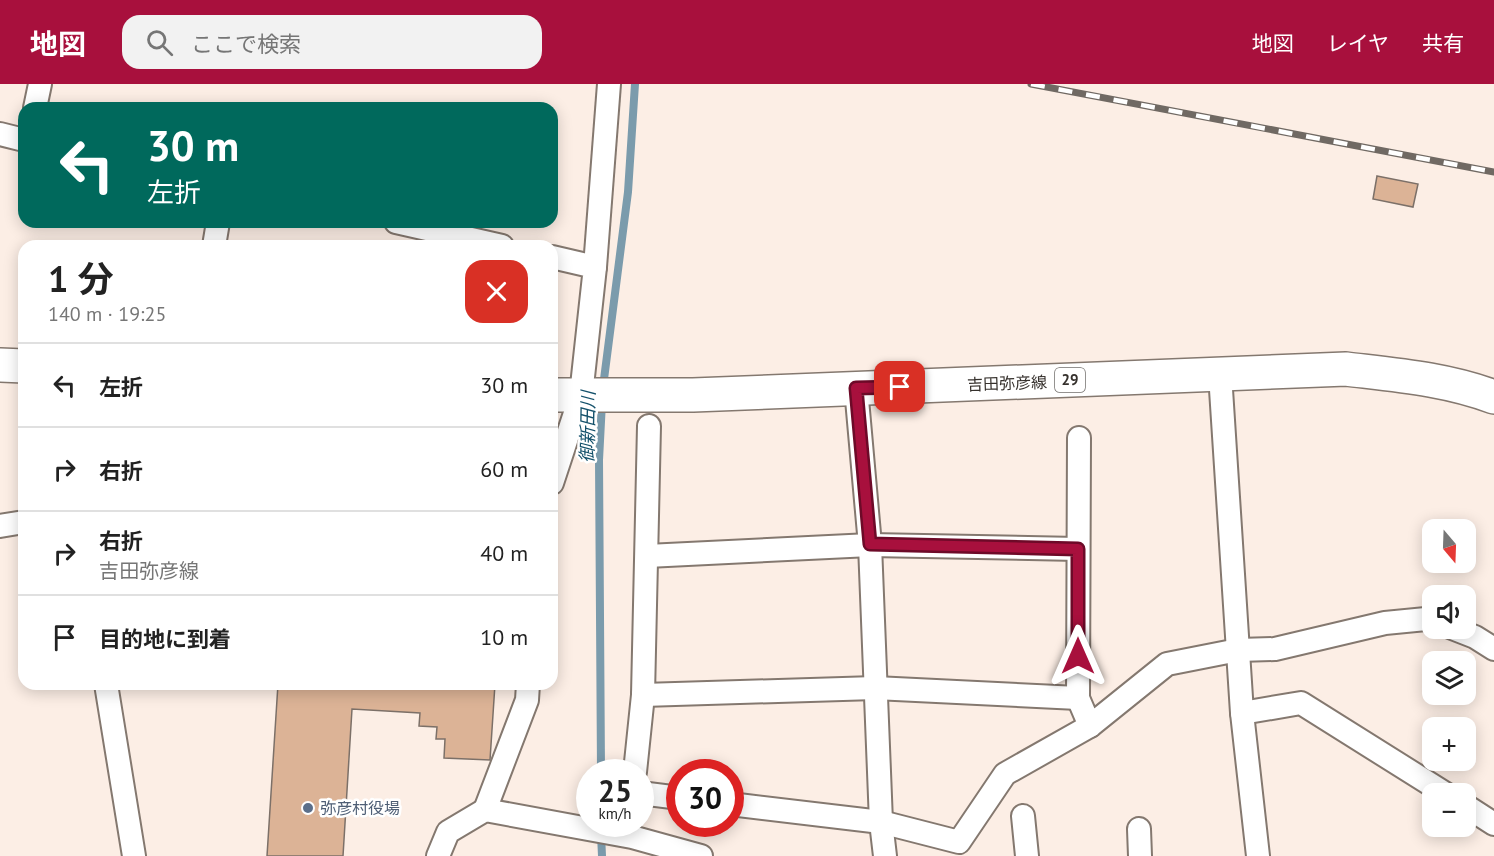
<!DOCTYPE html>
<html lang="ja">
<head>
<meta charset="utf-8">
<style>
	:root { --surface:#fff; --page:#f2f2f2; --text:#222; --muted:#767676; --line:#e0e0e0; --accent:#a8103d }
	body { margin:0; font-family:"PT Sans","Noto Sans JP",sans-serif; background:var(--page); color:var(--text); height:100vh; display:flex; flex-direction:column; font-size:22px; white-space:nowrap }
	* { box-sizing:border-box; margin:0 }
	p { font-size:20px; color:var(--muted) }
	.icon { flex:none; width:33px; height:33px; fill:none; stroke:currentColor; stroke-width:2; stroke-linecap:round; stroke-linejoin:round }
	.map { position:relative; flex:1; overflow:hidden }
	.sheet { position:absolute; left:18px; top:156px; width:540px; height:450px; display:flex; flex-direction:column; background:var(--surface); border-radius:18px; box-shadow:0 3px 15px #0003 }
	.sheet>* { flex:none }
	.banner { position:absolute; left:18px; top:18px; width:540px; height:126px; border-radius:18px; box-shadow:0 3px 15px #0003; background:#00695c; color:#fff; overflow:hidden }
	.needle { width:39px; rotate:161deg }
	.buttons { position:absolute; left:1422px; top:435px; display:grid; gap:12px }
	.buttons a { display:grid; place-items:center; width:54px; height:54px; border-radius:12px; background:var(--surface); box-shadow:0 3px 15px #0003; font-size:30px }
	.speed { position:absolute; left:576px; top:675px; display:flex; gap:12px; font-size:30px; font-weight:700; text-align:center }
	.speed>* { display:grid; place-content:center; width:78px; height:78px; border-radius:50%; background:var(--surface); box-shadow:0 3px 15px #0003; line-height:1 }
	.speed small { font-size:15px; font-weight:400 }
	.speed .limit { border:9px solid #d22; background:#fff; color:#111 }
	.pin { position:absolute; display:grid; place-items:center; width:51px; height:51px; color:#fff; margin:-26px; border-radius:12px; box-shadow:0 3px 9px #0006 }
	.me { position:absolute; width:66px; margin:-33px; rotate:0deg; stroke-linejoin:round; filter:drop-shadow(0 0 4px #0008) }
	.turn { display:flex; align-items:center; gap:21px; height:126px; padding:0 30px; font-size:27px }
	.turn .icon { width:78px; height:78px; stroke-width:2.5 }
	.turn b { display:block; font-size:42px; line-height:51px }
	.round { display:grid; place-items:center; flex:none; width:63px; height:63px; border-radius:18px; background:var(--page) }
	.head { display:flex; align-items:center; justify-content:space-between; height:102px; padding:0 30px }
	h1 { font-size:36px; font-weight:700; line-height:45px }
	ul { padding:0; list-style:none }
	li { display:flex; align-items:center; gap:18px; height:84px; padding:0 30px; border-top:2px solid var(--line) }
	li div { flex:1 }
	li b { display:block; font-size:22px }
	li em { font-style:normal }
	header { display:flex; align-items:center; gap:36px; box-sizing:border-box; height:84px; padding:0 30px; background:var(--accent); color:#fff }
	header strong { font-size:28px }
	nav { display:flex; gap:33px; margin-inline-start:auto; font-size:21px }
	.search { width:420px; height:54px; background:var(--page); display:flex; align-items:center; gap:15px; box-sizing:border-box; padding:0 21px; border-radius:18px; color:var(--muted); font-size:22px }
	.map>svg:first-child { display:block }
</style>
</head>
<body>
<header>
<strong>地図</strong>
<div class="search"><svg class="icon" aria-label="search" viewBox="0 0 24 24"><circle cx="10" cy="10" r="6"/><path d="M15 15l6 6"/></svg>ここで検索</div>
<nav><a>地図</a><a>レイヤ</a><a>共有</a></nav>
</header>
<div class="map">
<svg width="1494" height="772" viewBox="0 0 1494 772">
	<rect width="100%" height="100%" fill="#fceee5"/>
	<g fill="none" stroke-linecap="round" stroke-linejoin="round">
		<g stroke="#7b9bac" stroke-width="8">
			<path d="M603,303l25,-195 7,-108"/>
			<path d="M601,688l-2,-312 3,-58"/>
			<path d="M601,750l1,22"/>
		</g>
	</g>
	<g fill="#dcb396" stroke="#7c7068" stroke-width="1.5">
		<path d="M1377,92l41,8 -5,23 -40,-8z"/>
		<path d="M278,600h217l-5,76 -46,-2 1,-19h-9l1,-12 -18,-1 1,-13 -68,-4 -9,147h-76z"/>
	</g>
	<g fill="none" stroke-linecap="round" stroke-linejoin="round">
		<g stroke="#84786f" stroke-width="26">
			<g id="street">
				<path d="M35,24l5,-24"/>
				<path d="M0,50l24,6"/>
				<path d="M396,138l106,24"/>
				<path d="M214,162l4,-24"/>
				<path d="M552,173l43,10 -14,128 -29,88"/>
				<path d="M595,183l14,-183"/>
				<path d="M1220,290l22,339 16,143"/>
				<path d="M856,304l14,157 11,277 4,34"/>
				<path d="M649,342l-6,269 232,-7 203,10"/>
				<path d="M1079,354l-1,260 12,28 77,-62 71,-14 37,-1 110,-26 41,-4 6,2"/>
				<path d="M0,442l24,-4"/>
				<path d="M647,472l223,-11 208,4"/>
				<path d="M1452,544l23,9 19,12"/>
				<path d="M106,600l28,172"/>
				<path d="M1242,629l59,-10 145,91"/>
				<path d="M635,688l8,-77"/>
				<path d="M640,709l40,5"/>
				<path d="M730,720l151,18 78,20 46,-68 85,-48"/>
				<path d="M1466,722l28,18"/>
				<path d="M485,726l42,-110 1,-16"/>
				<path d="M1023,732l4,40"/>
				<path d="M1139,745l1,27"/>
				<path d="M438,772l10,-24 37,-22 147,27 69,19"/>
			</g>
		</g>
		<g stroke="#84786f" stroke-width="36">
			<g id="primary">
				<path d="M0,281l24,1"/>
				<path d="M552,311h141l653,-26c50,6 100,10 148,28"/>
			</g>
		</g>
		<use href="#street" stroke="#fff" stroke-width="22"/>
		<use href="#primary" stroke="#fff" stroke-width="33"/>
		<g stroke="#706963" stroke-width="7">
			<path id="rail" d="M1031,0l463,88"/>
		</g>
		<use href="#rail" stroke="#fff" stroke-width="4.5" stroke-dasharray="14" stroke-linecap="butt"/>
	</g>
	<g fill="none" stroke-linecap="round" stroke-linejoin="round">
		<g stroke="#6d0a28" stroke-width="15">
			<path id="route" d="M900,303l-44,1 14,156 208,5v107"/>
		</g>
		<use href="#route" stroke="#a8103d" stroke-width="10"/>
	</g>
	<circle fill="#5c6f8a" stroke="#fff" stroke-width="2" cx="308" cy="724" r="6"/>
	<g text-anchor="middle" stroke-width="5" stroke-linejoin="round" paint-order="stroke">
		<rect fill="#fff" stroke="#726f6c" stroke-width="1.5" x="1055" y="284" width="30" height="24" rx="4.5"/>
		<g font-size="15" font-weight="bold" fill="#36312d">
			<text x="1070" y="301">29</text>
		</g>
		<g font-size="16" fill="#36312d" stroke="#fff">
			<text transform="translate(1007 299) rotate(-2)" y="6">吉田弥彦線</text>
		</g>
		<g font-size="16" fill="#4e5e75" stroke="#fff" text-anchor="start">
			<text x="320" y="730">弥彦村役場</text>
		</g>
		<g font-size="18" font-style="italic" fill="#14516b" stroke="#fff">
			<text transform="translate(588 343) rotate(-89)" y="6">御新田川</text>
		</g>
	</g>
</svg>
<div class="buttons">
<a><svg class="needle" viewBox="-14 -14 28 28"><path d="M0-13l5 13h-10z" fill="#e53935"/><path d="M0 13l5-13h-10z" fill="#767676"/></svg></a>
<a><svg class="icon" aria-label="sound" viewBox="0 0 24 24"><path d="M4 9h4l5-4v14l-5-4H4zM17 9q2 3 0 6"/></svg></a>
<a><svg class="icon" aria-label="layers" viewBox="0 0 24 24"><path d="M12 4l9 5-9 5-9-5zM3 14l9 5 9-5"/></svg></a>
<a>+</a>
<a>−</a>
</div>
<div class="speed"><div>25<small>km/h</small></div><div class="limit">30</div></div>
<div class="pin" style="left:900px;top:303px;background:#d93025"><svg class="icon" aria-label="arrive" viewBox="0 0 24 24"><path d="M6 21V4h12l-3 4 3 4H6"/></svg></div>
<svg class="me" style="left:1078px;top:572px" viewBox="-20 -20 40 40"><path d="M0-17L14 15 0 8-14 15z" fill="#a8103d" stroke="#fff" stroke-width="4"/></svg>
<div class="banner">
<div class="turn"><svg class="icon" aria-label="left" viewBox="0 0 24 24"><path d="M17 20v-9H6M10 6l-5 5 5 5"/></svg><div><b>30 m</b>左折</div></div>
</div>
<section class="sheet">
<div class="head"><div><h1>1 分</h1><p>140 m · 19:25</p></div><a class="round" style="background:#d93025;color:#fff"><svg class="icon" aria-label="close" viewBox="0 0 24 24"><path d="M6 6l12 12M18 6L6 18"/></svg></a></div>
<ul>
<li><svg class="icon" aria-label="left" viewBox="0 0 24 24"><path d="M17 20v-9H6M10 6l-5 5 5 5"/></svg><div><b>左折</b></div><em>30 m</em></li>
<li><svg class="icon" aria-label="right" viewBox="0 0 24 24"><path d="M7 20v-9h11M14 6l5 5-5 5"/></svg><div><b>右折</b></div><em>60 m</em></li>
<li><svg class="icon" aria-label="right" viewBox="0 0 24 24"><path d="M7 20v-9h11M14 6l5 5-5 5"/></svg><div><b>右折</b><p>吉田弥彦線</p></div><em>40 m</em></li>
<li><svg class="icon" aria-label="arrive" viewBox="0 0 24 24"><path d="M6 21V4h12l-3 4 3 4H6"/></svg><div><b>目的地に到着</b></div><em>10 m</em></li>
</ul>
</section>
</div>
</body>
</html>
